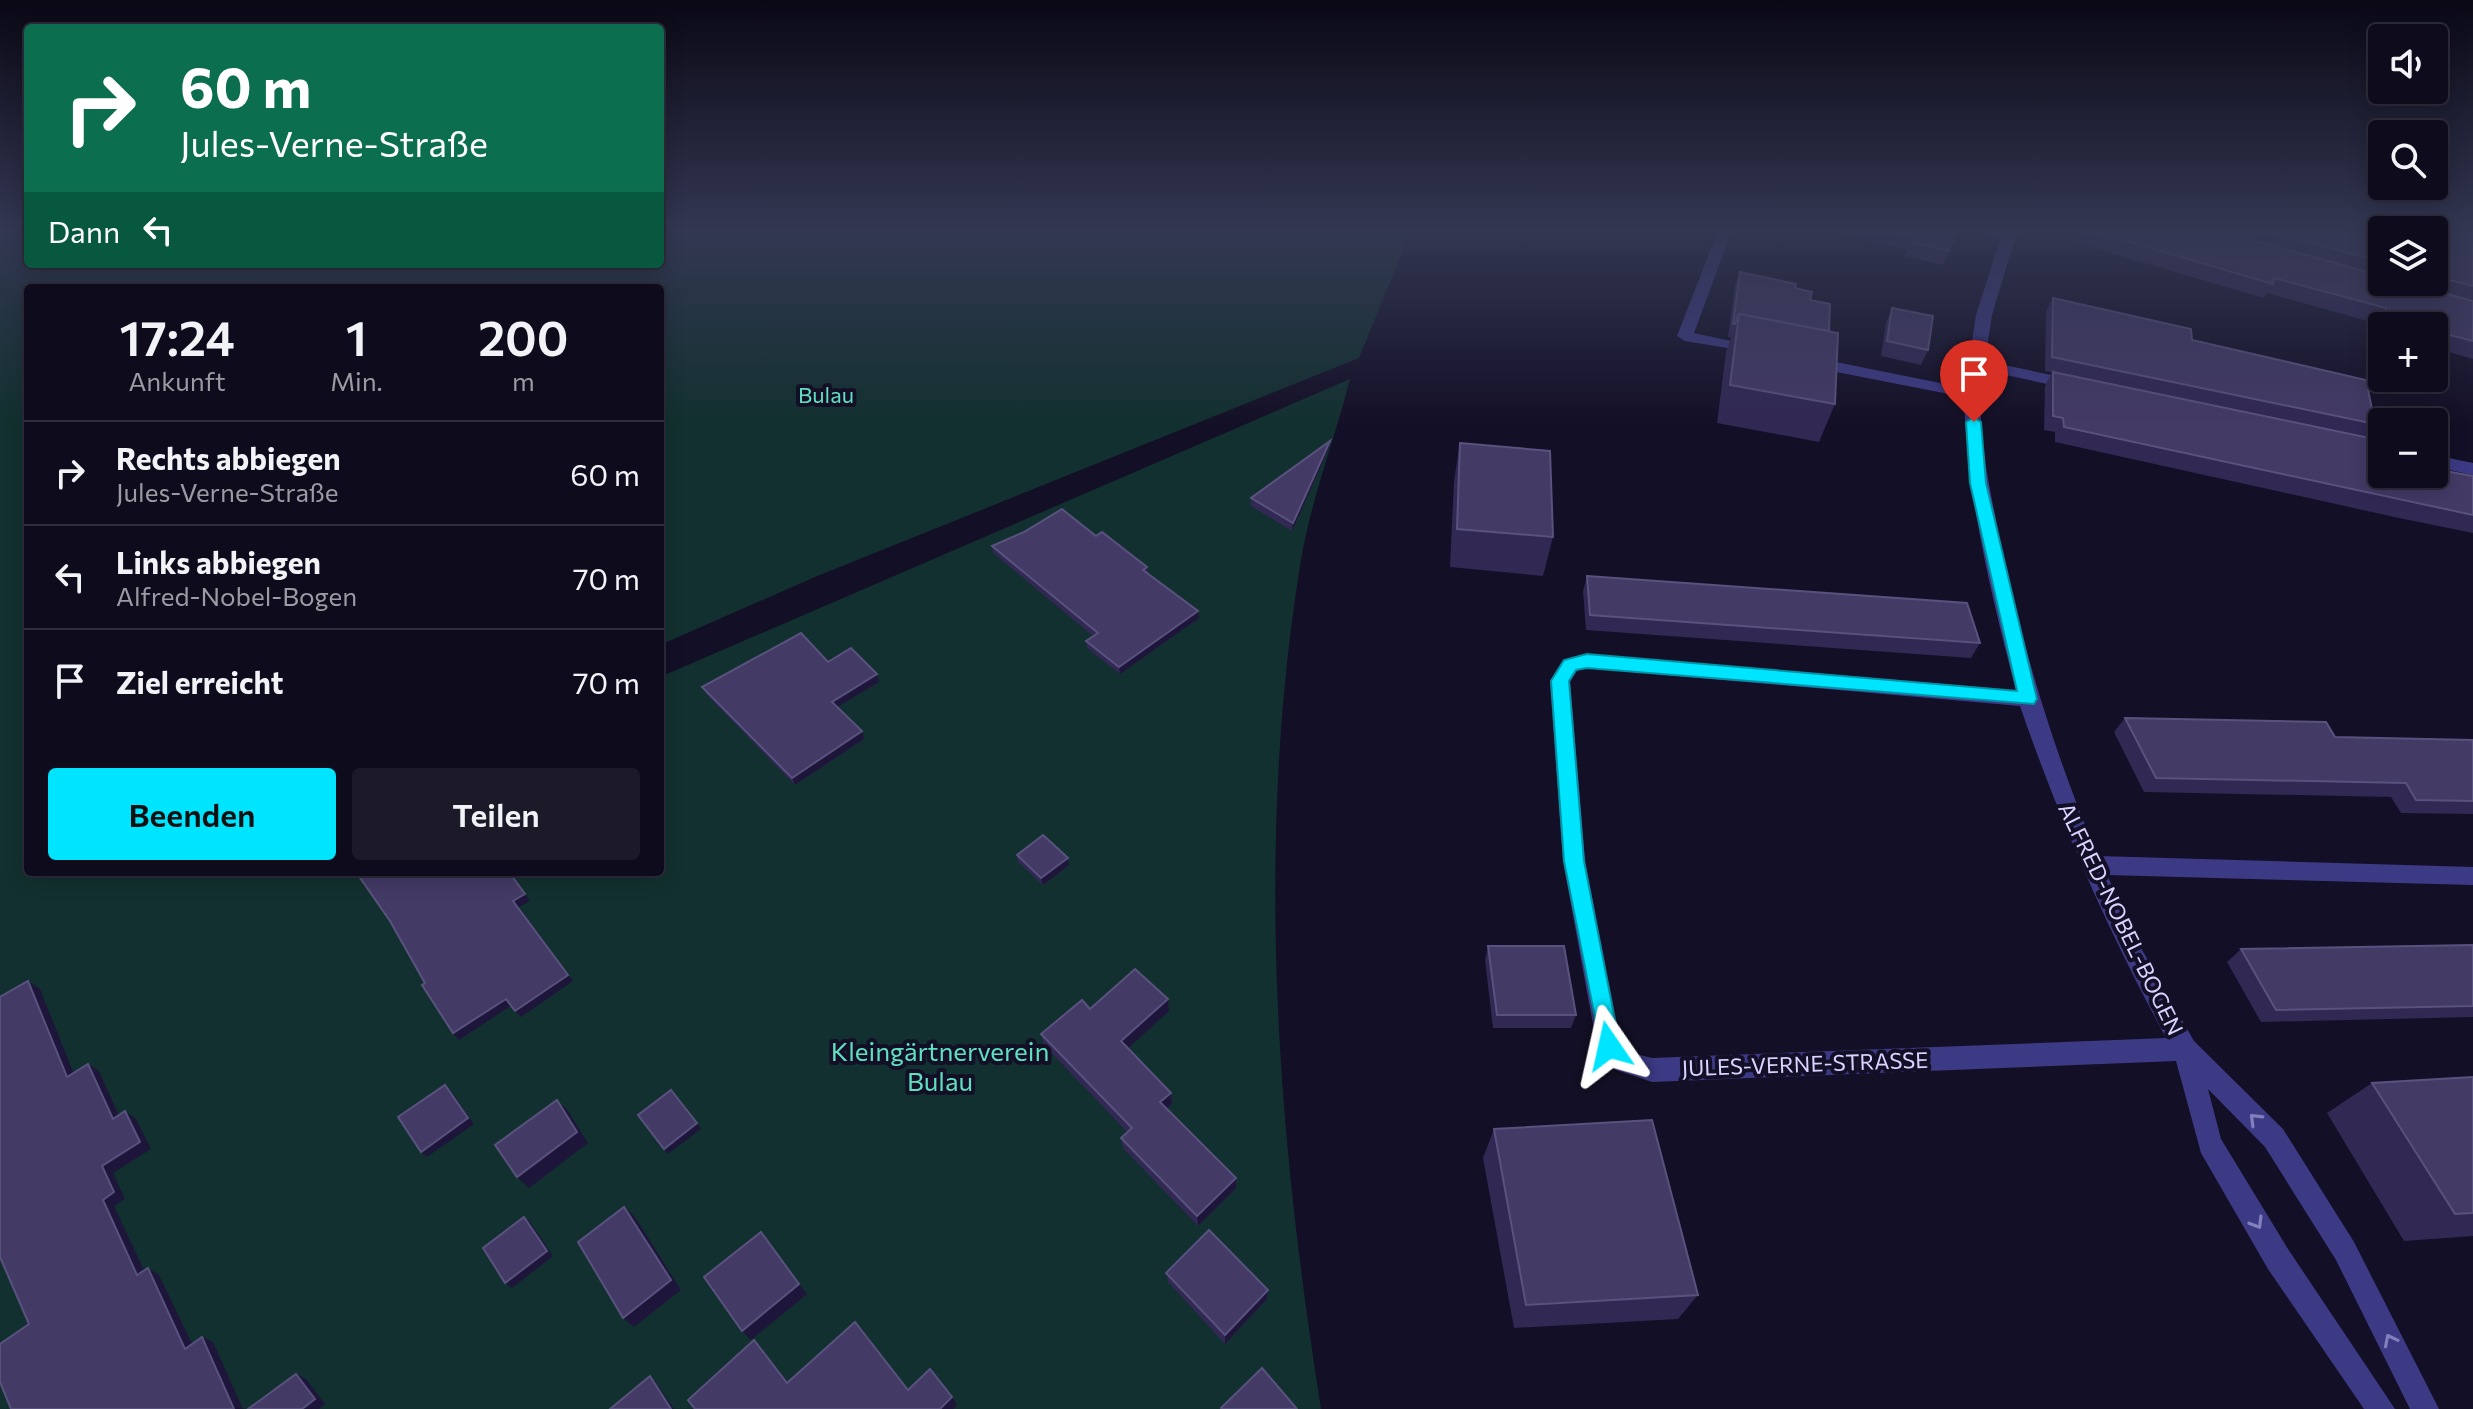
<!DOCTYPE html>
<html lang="de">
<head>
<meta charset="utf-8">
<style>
	:root { --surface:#0e0b1c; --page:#1c1929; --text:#f1f3f6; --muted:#9b9ba3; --line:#2e2b3b; --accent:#00e5ff }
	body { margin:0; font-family:Commissioner,sans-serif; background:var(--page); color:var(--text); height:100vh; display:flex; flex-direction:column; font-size:30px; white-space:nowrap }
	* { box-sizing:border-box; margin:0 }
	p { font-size:26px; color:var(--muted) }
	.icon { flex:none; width:44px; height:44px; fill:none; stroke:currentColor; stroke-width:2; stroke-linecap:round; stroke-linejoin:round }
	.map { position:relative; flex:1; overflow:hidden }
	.side { position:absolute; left:24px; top:284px; width:640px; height:592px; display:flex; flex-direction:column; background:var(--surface); border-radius:8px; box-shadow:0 4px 20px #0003,0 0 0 2px var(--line) }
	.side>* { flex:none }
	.top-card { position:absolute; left:24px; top:24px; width:640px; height:244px; border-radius:8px; box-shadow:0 4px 20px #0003,0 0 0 2px var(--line); background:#0b6e4f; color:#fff; overflow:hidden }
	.buttons { position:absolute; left:2368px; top:24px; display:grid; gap:16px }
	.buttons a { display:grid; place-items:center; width:80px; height:80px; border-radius:8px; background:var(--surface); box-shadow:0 4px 20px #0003,0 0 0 2px var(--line); font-size:40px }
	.pin { position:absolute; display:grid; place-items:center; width:68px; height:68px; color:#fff; margin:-82px -34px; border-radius:50% 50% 50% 0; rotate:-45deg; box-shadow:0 0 8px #0007 }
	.pin .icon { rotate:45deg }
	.me { position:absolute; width:88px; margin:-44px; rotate:349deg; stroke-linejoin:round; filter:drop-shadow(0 0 6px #0008) }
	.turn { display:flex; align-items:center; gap:28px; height:168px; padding:0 24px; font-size:36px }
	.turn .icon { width:104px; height:104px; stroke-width:2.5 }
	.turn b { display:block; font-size:56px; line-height:68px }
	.then { display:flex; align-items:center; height:76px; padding:0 24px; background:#0003; gap:16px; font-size:30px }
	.eta { display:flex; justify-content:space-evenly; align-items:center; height:136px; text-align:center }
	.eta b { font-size:48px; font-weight:600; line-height:56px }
	.primary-button { display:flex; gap:16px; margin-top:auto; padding:16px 24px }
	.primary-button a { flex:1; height:92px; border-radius:8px; background:var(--accent); color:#111; font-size:32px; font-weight:600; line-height:92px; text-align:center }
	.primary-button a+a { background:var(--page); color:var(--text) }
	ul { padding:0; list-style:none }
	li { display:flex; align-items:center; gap:24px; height:104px; padding:0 24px; border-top:2px solid var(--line) }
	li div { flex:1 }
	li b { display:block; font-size:30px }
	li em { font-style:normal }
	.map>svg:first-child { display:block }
</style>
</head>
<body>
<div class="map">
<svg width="2473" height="1409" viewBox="0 0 2473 1409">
	<rect width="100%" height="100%" fill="#130f26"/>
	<path fill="#12302f" d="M0,228h28v36h632v-36h752l-53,130 -544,219 -155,68v-357h-632v584h632v-195l690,-298c-16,63 -40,123 -50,187 -45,280 -23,565 21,843h-1321z"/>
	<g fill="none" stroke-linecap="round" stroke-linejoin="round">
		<g fill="#3d3a85" fill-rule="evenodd">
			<path d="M1719,228h14l-39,105 64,14v6l-73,-12 -8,-5z"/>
			<path d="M1965,228l38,4 1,-4h14l-26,87 -7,46 90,19 8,5 -8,5 -92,-20c-8,58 6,113 17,170 24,113 53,210 98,316l375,11v18l-366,-10 34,73 53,93 89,88 71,113 85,167h-29l-74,-149 -71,-113 -57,-58 13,50 67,110 107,160h-31l-96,-140 -67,-116 -25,-92 -524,21 -36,-12 -19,-24 -34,-185 -13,-180 13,-21 24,-6 429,36c-25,-95 -49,-194 -52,-293l-153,-30 -8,-5 8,-5 154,31 11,-73 24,-75zM1587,668l433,38c40,116 88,225 146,332l-514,20 -20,-5 -12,-13 -35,-179 -15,-179 7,-11z"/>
			<path d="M2434,455l39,8v12l-39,-8z"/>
		</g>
	</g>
	<g fill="#312854" fill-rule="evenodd">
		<path d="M1816,228h141l-14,37 -38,-9 3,-6z"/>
		<path d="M2077,228h396v131l-39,-11v-22h-52v8l-8,-2 1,-9 -108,-30 -4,5 -192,-57zM2382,230h52v52h-52z"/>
		<path d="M1740,272l55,16 15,12 19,31 6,73 -16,38 -102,-19 9,-71 5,-15h-3l7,-52z"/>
		<path d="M2053,298l139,42 183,84 -10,13 17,37 91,2v57l-74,-15 -344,-76v-10l-11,-2 1,-44 7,-14 -7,-1 1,-60z"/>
		<path d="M1892,308l36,42 -7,15 -40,-9 5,-33z"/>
		<path d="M1330,441l-1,7 -37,83 -41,-25v-8z"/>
		<path d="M1460,443l93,94 -10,39 -93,-9 4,-86z"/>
		<path d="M1096,536l51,31 1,7 51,44 -79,56 -33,-26 -1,-7 7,-5 -100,-83 -1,-7z"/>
		<path d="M1587,576l393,67 -9,15 -385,-28 -3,-39z"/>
		<path d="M828,662l51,20 -42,25 25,24 2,8 -69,46 -89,-91 -4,-7z"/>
		<path d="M2125,718l210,19 138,3v74l-72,-1 -10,-16 -247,-5 -30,-60z"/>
		<path d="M1017,855l52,10 -26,20 -25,-23z"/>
		<path d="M2473,945v72l-212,5 -34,-60 14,-13z"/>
		<path d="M1488,946l88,69 -5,13h-78l-8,-68z"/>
		<path d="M1168,999l1,12 -41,37 43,45 1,11 -6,5 70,79 -38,38 -75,-78 -2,-10 6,-6 -83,-87 -3,-11 49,-25z"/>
		<path d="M2473,1077v159l-69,5 -77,-128 45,-30z"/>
		<path d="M1494,1129l204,166 -20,24 -164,9 -31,-170z"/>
		<path d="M1166,1273l102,17 -1,9 -42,45 -57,-62z"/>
	</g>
	<g fill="#1d163a">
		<path d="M1330,441l-1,7 -37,83 1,-8z"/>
		<path d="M1198,611l1,7 -79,56 -1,-7z"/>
		<path d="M877,674l2,8 -45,27 -2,-7z"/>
		<path d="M862,731l2,8 -69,46 -3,-7z"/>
		<path d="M1068,858l1,7 -26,20 -2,-7z"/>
		<path d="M509,872l21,29 -11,6 54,74 -52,36 -6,-6z"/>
		<path d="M28,981l12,8 38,95 -11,-7z"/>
		<path d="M506,999l6,6 -53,35 -6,-7z"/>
		<path d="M1168,999l1,12 -46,42 -2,-12z"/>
		<path d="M88,1064l11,7 25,56 -11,-8z"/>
		<path d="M445,1085l6,6 23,33 -47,33 -6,-5z"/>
		<path d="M1171,1093l1,11 -11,9 -1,-11z"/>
		<path d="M557,1100l11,11 20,32 -59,45 -12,-11z"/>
		<path d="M125,1111l11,8 15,30 -38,24 12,26 -11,7 35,75 -12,-6 -34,-75 -1,-34z"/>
		<path d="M697,1123l4,6 -33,25 -4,-5z"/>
		<path d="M1236,1178v10l-38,38 -1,-10z"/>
		<path d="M624,1207l11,10 46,73 -47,37 -11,-9z"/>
		<path d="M524,1217l6,5 23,34 -41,32 -7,-5z"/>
		<path d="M761,1232l46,62 -56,46 -9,-9z"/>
		<path d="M148,1268l11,7 38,79 -12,-5z"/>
		<path d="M1268,1290l-1,9 -42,45v-9z"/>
		<path d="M202,1337l11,5 30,67h-9z"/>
		<path d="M754,1340l8,9 33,43 -8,-9z"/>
		<path d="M296,1374l10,5 19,25 -6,5h-17z"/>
		<path d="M650,1376l5,5 19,28h-3z"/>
		<path d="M952,1397l5,8 -4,4h-13z"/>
	</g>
	<g fill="#433a66" stroke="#5a527e" stroke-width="2">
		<path d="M1881,228h76l-8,23 -38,-9 3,-6z"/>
		<path d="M2082,228h127l173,48v6h21l70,19v40l-39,-10v-5h-18l-31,-8 1,-10 -112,-30 -1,6z"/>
		<path d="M2257,228h216v58l-39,-10v-46h-52v32z"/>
		<path d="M1740,272l56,12 -1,4 17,4 -2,8 20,4 -1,27 -90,-17 -4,10h-2z"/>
		<path d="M2053,298l138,31 1,11 174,40 9,44 -323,-67z"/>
		<path d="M1892,308l41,8 -5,34 -41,-9z"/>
		<path d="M1739,314l99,19 -3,71 -105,-19z"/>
		<path d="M2053,372l326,68 3,16v18h52v-5l39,7v39l-409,-88 -1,-9 -10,-2z"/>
		<path d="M1330,441l-37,82 -42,-25z"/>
		<path d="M1460,443l90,8 3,86 -96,-8z"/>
		<path d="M1062,509l34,27 6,-4 45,35 -4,3 55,41 -79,56 -33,-26 12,-8 -106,-87 32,-14z"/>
		<path d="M1587,576l380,27 13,40 -390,-28z"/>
		<path d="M801,633l27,29 23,-14 26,26 -45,28 30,29 -70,47 -90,-91z"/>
		<path d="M2125,718l201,4 9,15 138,3v61l-57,-1 -10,-17 -250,-5z"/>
		<path d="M1043,835l25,23 -27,20 -24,-23z"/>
		<path d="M356,872h153l16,22 -12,7 55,74 -53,36 -9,-12 -53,34 -31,-48 3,-2 -35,-62z"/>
		<path d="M2473,945v61l-197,4 -35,-61z"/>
		<path d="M1488,946h76l12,69h-79z"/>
		<path d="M1135,969l33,30 -47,42 50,52 -11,9 76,76 -39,38 -76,-78 11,-10 -91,-94 41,-34 8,9z"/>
		<path d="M28,981l39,96 21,-13 25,55 12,-8 15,31 -38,24 12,26 -11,8 34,75 11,-7 37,81 17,-12 32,72h-223l-11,-27v-38l29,-20 -29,-67v-260z"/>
		<path d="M2473,1077v136l-18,1 -83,-131z"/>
		<path d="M445,1085l23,33 -47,34 -23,-35z"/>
		<path d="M671,1090l26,33 -33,26 -26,-34z"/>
		<path d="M557,1100l20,32 -60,45 -22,-32z"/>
		<path d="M1652,1120l46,175 -172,10 -32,-176z"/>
		<path d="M624,1207l47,73 -48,38 -45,-76z"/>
		<path d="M524,1217l23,34 -42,32 -22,-35z"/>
		<path d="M1209,1230l59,60 -43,45 -59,-62z"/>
		<path d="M761,1232l38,52 -57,47 -38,-54z"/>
		<path d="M855,1322l53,68 22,-21 22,28 -12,12h-245l-7,-9 66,-60 33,43z"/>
		<path d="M1262,1368l35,41h-75l-1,-1z"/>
		<path d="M296,1374l19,25 -13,10h-54z"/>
		<path d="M650,1376l21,33h-61z"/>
	</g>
	<defs><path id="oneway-chevron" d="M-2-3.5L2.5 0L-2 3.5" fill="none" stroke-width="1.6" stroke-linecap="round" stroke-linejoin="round" transform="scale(2)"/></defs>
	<g stroke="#837fbc">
		<use href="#oneway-chevron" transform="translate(2255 1119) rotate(-135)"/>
		<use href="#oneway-chevron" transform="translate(2257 1223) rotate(59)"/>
		<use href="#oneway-chevron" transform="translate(2390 1340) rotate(-117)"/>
	</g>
	<linearGradient id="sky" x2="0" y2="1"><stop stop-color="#0a0815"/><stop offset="0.54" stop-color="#333752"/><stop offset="1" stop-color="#333752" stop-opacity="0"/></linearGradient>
	<rect width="2473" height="426" fill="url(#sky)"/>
	<path fill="#00e5ff" stroke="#0095a6" stroke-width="2" d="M1974,417l7,5 5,61 51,216 -3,5 -447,-36 -11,2 -7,11 15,180 36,185 -3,7 -8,3 -7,-3 -38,-192 -13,-180 13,-21 23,-6 430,37 -47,-208 -4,-61z"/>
	<g text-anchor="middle" stroke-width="8" stroke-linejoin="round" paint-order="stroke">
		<g font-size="22" fill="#5fe0c0" stroke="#130f26">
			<text x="826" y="403">Bulau</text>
		</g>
		<g font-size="22" fill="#d9d4ff" stroke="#130f26">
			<text transform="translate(2121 919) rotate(64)" y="8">ALFRED-NOBEL-BOGEN</text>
			<text transform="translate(1805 1064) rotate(-2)" y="8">JULES-VERNE-STRASSE</text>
		</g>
		<g font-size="26" fill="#5fe0c0" stroke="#130f26">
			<text x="940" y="1061">Kleingärtnerverein<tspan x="940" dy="30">Bulau</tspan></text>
		</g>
	</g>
</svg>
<div class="buttons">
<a><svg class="icon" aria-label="sound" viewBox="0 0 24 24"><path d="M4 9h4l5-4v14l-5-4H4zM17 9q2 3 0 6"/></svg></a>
<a><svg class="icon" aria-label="search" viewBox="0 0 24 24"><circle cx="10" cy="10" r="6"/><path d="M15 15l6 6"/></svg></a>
<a><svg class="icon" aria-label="layers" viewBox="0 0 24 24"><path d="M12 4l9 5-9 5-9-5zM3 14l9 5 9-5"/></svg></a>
<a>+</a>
<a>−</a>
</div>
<div class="pin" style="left:1974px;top:422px;background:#d93025"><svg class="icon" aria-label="arrive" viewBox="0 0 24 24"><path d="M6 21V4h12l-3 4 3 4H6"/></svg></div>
<svg class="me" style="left:1609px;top:1046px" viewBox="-20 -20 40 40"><path d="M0-17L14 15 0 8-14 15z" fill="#00e5ff" stroke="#fff" stroke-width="4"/></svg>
<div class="top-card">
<div class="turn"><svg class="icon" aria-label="right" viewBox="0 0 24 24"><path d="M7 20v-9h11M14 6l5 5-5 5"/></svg><div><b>60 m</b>Jules-Verne-Straße</div></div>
<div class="then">Dann<svg class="icon" aria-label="left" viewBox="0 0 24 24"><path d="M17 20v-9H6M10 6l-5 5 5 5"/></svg></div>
</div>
<section class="side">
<div class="eta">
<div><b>17:24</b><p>Ankunft</p></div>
<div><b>1</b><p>Min.</p></div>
<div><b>200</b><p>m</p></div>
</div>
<ul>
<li><svg class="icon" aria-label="right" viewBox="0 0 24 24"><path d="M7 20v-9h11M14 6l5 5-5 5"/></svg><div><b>Rechts abbiegen</b><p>Jules-Verne-Straße</p></div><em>60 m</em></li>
<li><svg class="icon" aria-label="left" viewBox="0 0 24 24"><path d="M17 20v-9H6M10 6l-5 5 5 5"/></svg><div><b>Links abbiegen</b><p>Alfred-Nobel-Bogen</p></div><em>70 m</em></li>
<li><svg class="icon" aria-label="arrive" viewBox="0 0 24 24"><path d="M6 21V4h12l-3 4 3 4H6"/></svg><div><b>Ziel erreicht</b></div><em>70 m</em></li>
</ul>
<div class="primary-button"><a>Beenden</a><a>Teilen</a></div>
</section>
</div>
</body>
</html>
